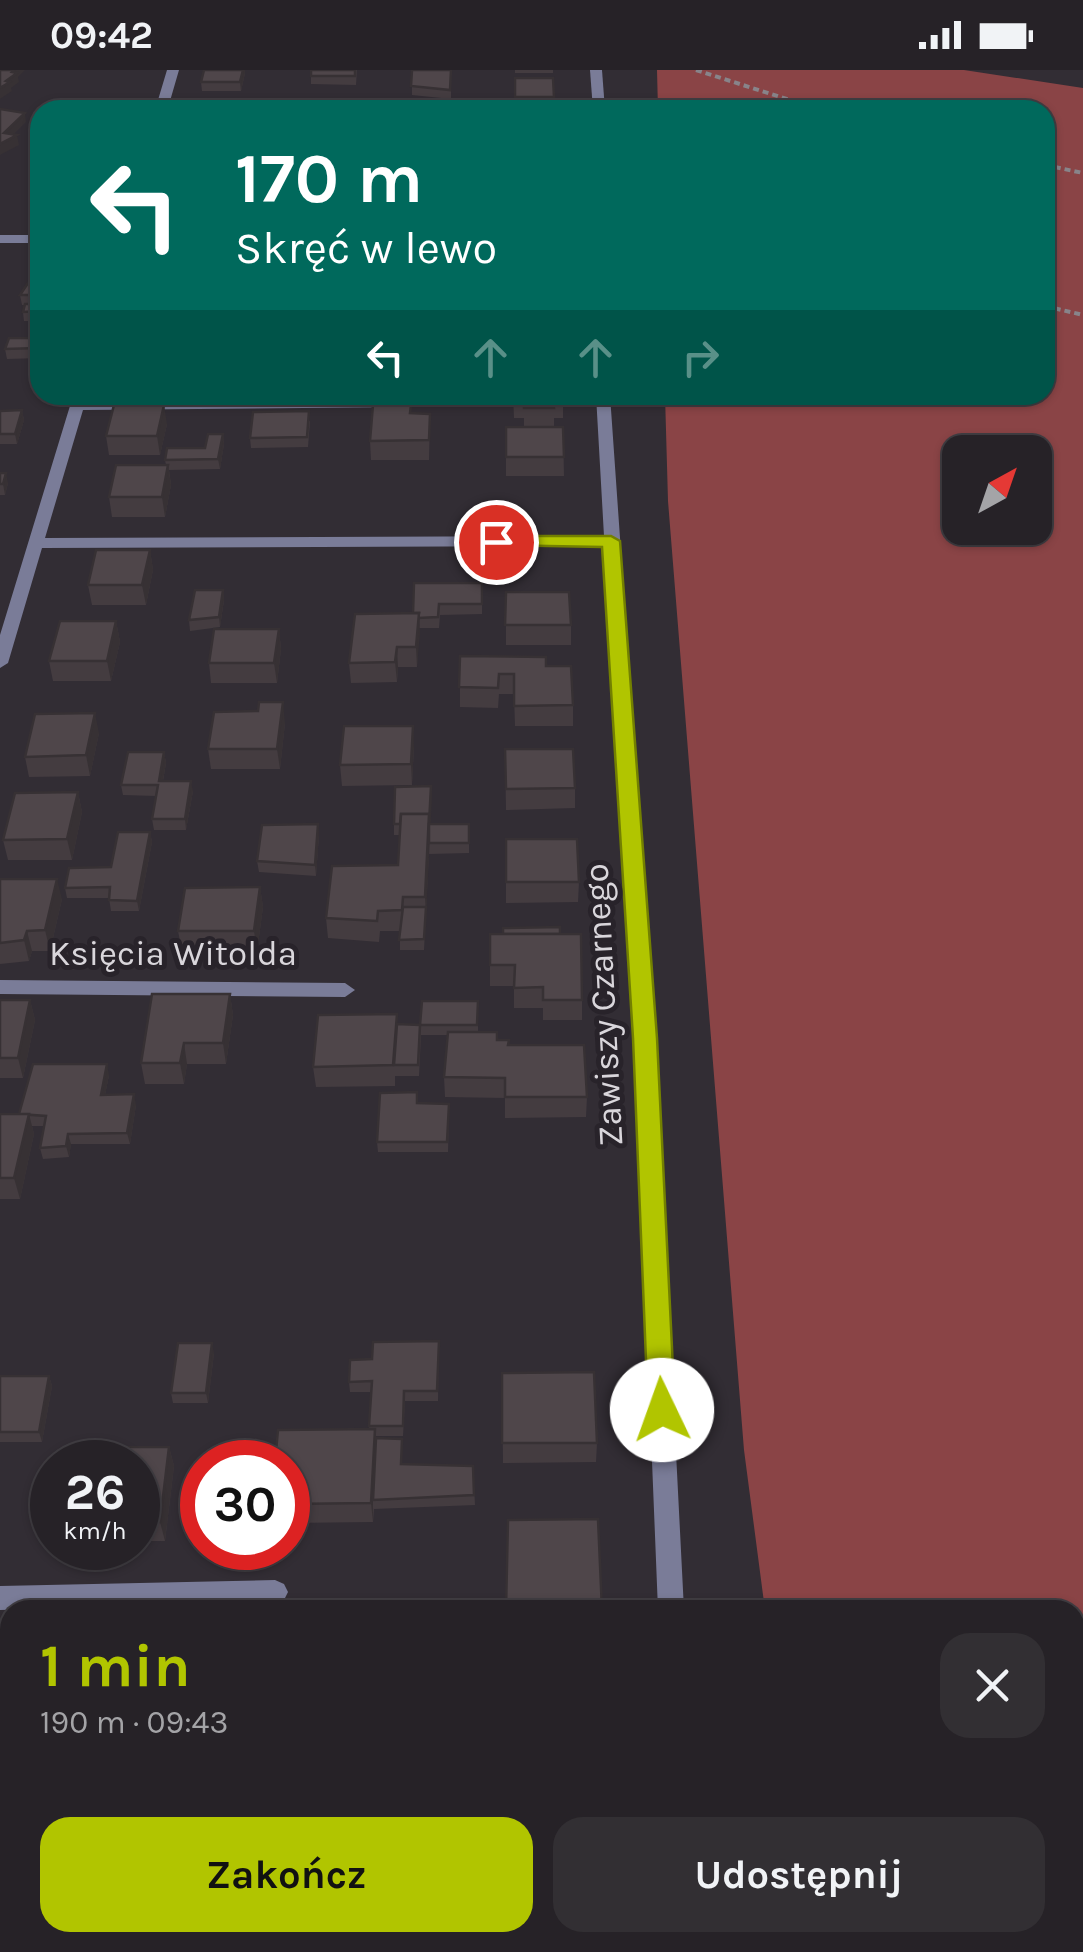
<!DOCTYPE html>
<html lang="pl">
<head>
<meta charset="utf-8">
<style>
	:root { --surface:#262227; --page:#322f33; --text:#f1f3f6; --muted:#a4a4a7; --line:#423f44; --accent:#b1c500 }
	body { margin:0; font-family:Karla,sans-serif; background:var(--page); color:var(--text); height:100vh; display:flex; flex-direction:column; font-size:38px; white-space:nowrap }
	* { box-sizing:border-box; margin:0 }
	p { font-size:32px; color:var(--muted) }
	.icon { flex:none; width:55px; height:55px; fill:none; stroke:currentColor; stroke-width:2; stroke-linecap:round; stroke-linejoin:round }
	.map { position:relative; flex:1; overflow:hidden }
	.drawer { position:absolute; left:0px; top:1530px; width:1085px; height:352px; display:flex; flex-direction:column; background:var(--surface); border-radius:30px 30px 0 0; box-shadow:0 2px 8px #0004,0 0 0 2px var(--line) }
	.drawer>* { flex:none }
	.top-card { position:absolute; left:30px; top:30px; width:1025px; height:305px; border-radius:30px; box-shadow:0 2px 8px #0004,0 0 0 2px var(--line); background:#00695c; color:#fff; overflow:hidden }
	.needle { width:65px; rotate:40deg }
	.controls { position:absolute; left:942px; top:365px; display:grid; gap:20px }
	.controls a { display:grid; place-items:center; width:110px; height:110px; border-radius:20px; background:var(--surface); box-shadow:0 2px 8px #0004,0 0 0 2px var(--line); font-size:50px }
	.speed { position:absolute; left:30px; top:1370px; display:flex; gap:20px; font-size:50px; font-weight:700; text-align:center }
	.speed>* { display:grid; place-content:center; width:130px; height:130px; border-radius:50%; background:var(--surface); box-shadow:0 2px 8px #0004,0 0 0 2px var(--line); line-height:1 }
	.speed small { font-size:25px; font-weight:400 }
	.speed .limit { border:15px solid #d22; background:#fff; color:#111 }
	.pin { position:absolute; display:grid; place-items:center; width:85px; height:85px; color:#fff; margin:-42px; border:5px solid #fff; border-radius:50%; box-shadow:0 2px 10px #0007 }
	.me { position:absolute; width:110px; margin:-55px; rotate:357deg; stroke-linejoin:round; filter:drop-shadow(0 0 8px #0008) }
	.turn { display:flex; align-items:center; gap:35px; height:210px; padding:0 40px; font-size:45px }
	.turn .icon { width:130px; height:130px; stroke-width:2.5 }
	.turn b { display:block; font-size:70px; line-height:85px }
	.lanes { display:flex; align-items:center; height:95px; padding:0 40px; background:#0003; justify-content:center; gap:50px; direction:ltr }
	.lanes .off { opacity:.35 }
	.round { display:grid; place-items:center; flex:none; width:105px; height:105px; border-radius:30px; background:var(--page) }
	.overview { display:flex; align-items:center; justify-content:space-between; height:170px; padding:0 40px }
	h1 { font-size:60px; font-weight:700; line-height:75px; color:var(--accent) }
	.primary-button { display:flex; gap:20px; margin-top:auto; padding:20px 40px }
	.primary-button a { flex:1; height:115px; border-radius:30px; background:var(--accent); color:#111; font-size:40px; font-weight:700; line-height:115px; text-align:center }
	.primary-button a+a { background:var(--page); color:var(--text) }
	.status { display:flex; justify-content:space-between; align-items:center; height:70px; padding:0 50px; background:var(--surface); direction:ltr }
	.status svg { height:28px; fill:currentColor }
	.map>svg:first-child { display:block }
</style>
</head>
<body>
<div class="status"><b>09:42</b><svg viewBox="0 0 49 12"><path d="M0 12V9h3v3zM5 12V6h3v6zM10 12V3h3v9zM15 12V0h3v12zM26 1h20v11H26zM47 4h2v5h-2z"/></svg></div>
<div class="map">
<svg width="1083" height="1882" viewBox="0 0 1083 1882">
	<rect width="100%" height="100%" fill="#322d34"/>
	<path fill="#8a4446" fill-rule="evenodd" d="M657,0h307l119,18v1864h-130l-12,-9 134,-1v-332h-310l-21,-160 -76,-949 -3,-106h380v-285h-387zM960,382h75v76h-75z"/>
	<g fill="none" stroke-linecap="round" stroke-linejoin="round">
		<g stroke="#88848a" stroke-width="4" stroke-dasharray="6 4" stroke-linecap="butt">
			<path d="M696,0l125,40"/>
			<path d="M1045,95l38,8"/>
			<path d="M1045,236l38,9"/>
		</g>
		<g fill="#7a7c98" fill-rule="evenodd">
			<path d="M167,0h12l-9,31 202,2 6,4 -4,3h-219z"/>
			<path d="M590,0h12l3,40h-12z"/>
			<rect x="0" y="165" width="40" height="8"/>
			<path d="M86,325v7l318,-3 7,4 -7,4 -321,3 -38,128 559,-2 -8,-141h14l45,643 29,572h-26l-23,-572 -30,-492 -563,2 -34,115 -8,5v-33l73,-239z"/>
			<path d="M0,910l345,3 10,7 -10,7 -345,-3z"/>
			<path d="M275,1510l9,4 4,8 -4,8 -9,4 -275,6v-24z"/>
			<path d="M671,1872h28l1,10h-28z"/>
		</g>
	</g>
	<g fill="#443c40">
		<path d="M357,0l-1,15 -45,-1v-8z"/>
		<path d="M412,0h39v29l-39,-4z"/>
		<rect x="515" y="0" width="38" height="3"/>
		<path d="M245,3l-4,18h-39l-1,-9z"/>
		<path d="M515,8h38l1,28h-39z"/>
		<path d="M40,210v41h-16l-1,-9 1,-7h-2l-2,-10z"/>
		<path d="M40,268v20l-33,1 -2,-10z"/>
		<path d="M513,325h50v23h-9v9h9l1,49h-58v-49h18v-9h-10z"/>
		<path d="M411,335v9h19l-1,46h-58l-1,-19z"/>
		<path d="M22,340l2,10 -7,24h-17v-33z"/>
		<path d="M310,351l-2,26 -57,1 -1,-10z"/>
		<path d="M167,354l-7,31h-51l-3,-19z"/>
		<path d="M223,364l1,10 -4,25 -51,1 2,15 -6,32h-53l-3,-20 57,-32 -1,-5 40,-12z"/>
		<path d="M0,403l8,10 -3,12h-5z"/>
		<path d="M150,480l3,20 -7,35h-54l-4,-20z"/>
		<path d="M482,513v31l-42,1 -1,13h-20l-2,39h-19l-1,15 -46,1 -2,-20 64,-50z"/>
		<path d="M223,520l1,10 -4,27 -30,4 -1,-11z"/>
		<path d="M506,522l65,33v20h-65z"/>
		<path d="M116,551l4,21 -9,39h-58l-4,-20z"/>
		<path d="M279,559l2,20 -4,34h-66l-2,-20z"/>
		<path d="M460,586l86,10 27,39v21h-58l-1,-32h-15l-1,14 -38,-1z"/>
		<path d="M258,641l27,12 -5,46h-69l-3,-20z"/>
		<path d="M99,663l-9,43 -61,1 -4,-20z"/>
		<path d="M414,676l-2,39 -70,1 -2,-21z"/>
		<path d="M505,679l70,39v20l-69,2z"/>
		<path d="M164,682l2,11 -3,18 30,10 -7,39h-32l-2,-11 4,-23 -33,-1 -2,-10z"/>
		<path d="M431,716l-1,38h39v29l-40,1v-2l-5,98h-24v-19h-20l-1,11 -51,-4 -2,-20 72,-53 2,-30h-6v-11z"/>
		<path d="M78,722l4,20 -10,48h-64l-5,-20z"/>
		<path d="M150,762l2,10 -13,69h-28l-2,-13h-42l-2,-10 46,-21z"/>
		<path d="M319,765l-3,41 -57,-4 -2,-11z"/>
		<path d="M506,769l73,43 -1,20 -72,1z"/>
		<path d="M0,809l62,20 -12,52h-18l-3,10 -29,3z"/>
		<path d="M260,817l3,20 -6,45 -75,-1 -4,-20z"/>
		<path d="M490,864h70l22,66v20h-39v-12h-29v-22h-24z"/>
		<path d="M230,924l3,21 -7,49h-39l-3,20h-39l-4,-21z"/>
		<path d="M0,930h30l5,20 -12,58h-23z"/>
		<path d="M478,931v31l31,13 78,52 -1,20 -81,1v-20l-60,-1 -1,-20 4,-42h-27l-2,41h-24v10l-79,1 -3,-20 84,-43 23,1z"/>
		<path d="M109,1005l-4,20 31,10 -6,39h-59l-2,13 -26,2 -3,-11 4,-22h-12l2,8 -14,65h-20v-85h19z"/>
		<path d="M449,1044l-1,38h-70l-1,-10z"/>
		<path d="M439,1271l-1,60h-33l-2,35h-27v2l26,1v25l71,2 2,39 -101,4v-1l-1,14 -85,1v-61l81,-33 2,-37h-21l-1,-10 23,-23z"/>
		<path d="M214,1283l-6,50h-35l-2,-10z"/>
		<path d="M502,1303l95,70 -1,19 -93,1z"/>
		<path d="M0,1306h49l3,10 -10,56h-42z"/>
		<path d="M169,1377l5,19 -9,75h-27v-79z"/>
		<rect x="0" y="1668" width="10" height="118"/>
	</g>
	<g fill="#373134">
		<path d="M14,0h11l-7,7 1,5 -8,6 1,3 -12,8v-11z"/>
		<path d="M243,0h2v3l-4,18 -1,-9z"/>
		<path d="M25,43l1,9 -18,18 9,-5 2,10 -19,10v-11l4,-11z"/>
		<path d="M164,335l3,19 -7,31 -3,-19z"/>
		<path d="M22,340l2,10 -7,24 -2,-10z"/>
		<path d="M223,364l1,10 -4,25 -2,-10z"/>
		<path d="M168,395l3,20 -6,32 -3,-20z"/>
		<path d="M6,403l2,10 -3,12 -2,-11z"/>
		<path d="M150,480l3,20 -7,35 -4,-20z"/>
		<path d="M223,520l1,10 -4,27 -1,-10z"/>
		<path d="M419,543l1,20 -3,34 -1,-20z"/>
		<path d="M116,551l4,21 -9,39 -4,-20z"/>
		<path d="M279,559l2,20 -4,34 -3,-20z"/>
		<path d="M397,577l1,20 -1,15 -2,-20z"/>
		<path d="M283,632l2,21 -5,46 -3,-20z"/>
		<path d="M95,643l4,20 -9,43 -4,-21z"/>
		<path d="M413,656l1,20 -2,39 -1,-21z"/>
		<path d="M164,682l2,11 -5,28 -2,-10z"/>
		<path d="M191,711l2,10 -7,39 -1,-11z"/>
		<path d="M431,716l1,11 -6,120 -1,-20z"/>
		<path d="M78,722l4,20 -10,48 -5,-21z"/>
		<path d="M318,754l1,11 -3,41 -1,-11z"/>
		<path d="M150,762l2,10 -13,69 -2,-10z"/>
		<path d="M57,809l5,20 -12,52 -5,-21z"/>
		<path d="M260,817l3,20 -6,45 -3,-21z"/>
		<path d="M27,861l5,20 -3,10 -5,-21z"/>
		<path d="M230,924l3,21 -7,49 -3,-21z"/>
		<path d="M30,930l5,20 -12,58 -5,-20z"/>
		<path d="M184,973l3,21 -3,20 -4,-21z"/>
		<path d="M107,994l2,11 -6,31 -2,-11z"/>
		<path d="M134,1024l2,11 -6,39 -3,-11z"/>
		<path d="M29,1044l5,20 -14,65 -6,-21z"/>
		<path d="M68,1064l3,10 -2,13 -3,-11z"/>
		<path d="M212,1273l2,10 -6,50 -2,-10z"/>
		<path d="M49,1306l3,10 -10,56 -3,-10z"/>
		<path d="M375,1359l2,20 -4,51v22l-2,-19z"/>
		<path d="M169,1377l5,19 -9,75 -5,-19z"/>
		<path d="M10,1674v58l-4,21 -6,-14v-10z"/>
	</g>
	<g fill="#4f464a" stroke="#373134" stroke-width="2.5">
		<path d="M0,0h14l-2,2 5,1 -11,8 4,1 -10,6z"/>
		<path d="M204,0h39l-3,12h-39z"/>
		<rect x="311" y="0" width="44" height="6"/>
		<path d="M412,0h39l-1,20 -39,-4z"/>
		<path d="M515,8h38l1,19h-39z"/>
		<path d="M409,31h40l-1,9h-40z"/>
		<path d="M194,36h41l-1,4h-41z"/>
		<path d="M0,39l25,4 -21,20 13,2 -17,9z"/>
		<path d="M30,210h10v15h-20z"/>
		<path d="M25,234h15v7l-17,1z"/>
		<path d="M9,268h31v5l-2,5 -33,1z"/>
		<path d="M513,325h50l1,4h-11l1,9h-30l-1,-9h-9z"/>
		<path d="M114,335h50l-7,31h-51z"/>
		<path d="M373,335h38l-1,8 20,1 -1,26 -59,1z"/>
		<path d="M22,340l-7,24h-15v-23z"/>
		<path d="M309,341l-2,26 -57,1 3,-26z"/>
		<path d="M506,357h57l1,30h-58z"/>
		<path d="M208,364h15l-5,25 -53,1 2,-12h38z"/>
		<path d="M116,395h52l-6,32h-53z"/>
		<path d="M0,403h6l-3,11h-3z"/>
		<path d="M96,480h54l-8,35h-54z"/>
		<path d="M414,513h68v21h-43l-1,13 -20,1 1,-5h-6z"/>
		<path d="M195,520h28l-4,27 -30,3z"/>
		<path d="M506,522h63l2,33h-66z"/>
		<path d="M419,543l-3,34h-19l-2,15 -46,1 6,-49z"/>
		<path d="M60,551h56l-9,40h-58z"/>
		<path d="M214,559h65l-5,34h-65z"/>
		<path d="M460,586l86,1v9h25l2,39 -59,1v-32h-15l-1,14 -39,-1z"/>
		<path d="M259,632h24l-6,47h-69l6,-37 44,-1z"/>
		<path d="M95,643l-9,42 -61,2 10,-43z"/>
		<path d="M344,656h69l-2,38 -71,1z"/>
		<path d="M505,679h68l2,39 -69,1z"/>
		<path d="M128,682h36l-5,29h32l-6,38h-33l6,-34h-37z"/>
		<path d="M431,716l-2,38v-10h-28l-1,10h-6l1,-37z"/>
		<path d="M78,722l-11,47 -64,1 12,-47z"/>
		<path d="M401,744h28l-4,83h-22l-1,13 -24,1 -1,10 -51,-3 6,-52 66,-1z"/>
		<path d="M318,754l-3,41 -58,-4 5,-36z"/>
		<rect x="429" y="754" width="40" height="19"/>
		<path d="M118,762h32l-13,69 -28,-1 1,-13 -45,1 4,-20 42,-1z"/>
		<path d="M506,769h71l2,43h-73z"/>
		<path d="M0,809h57l-12,51 -18,1 -3,9 -24,3z"/>
		<path d="M260,817l-6,44h-76l7,-43z"/>
		<path d="M403,837h23l-2,32 -25,1z"/>
		<path d="M560,857v7h-57v-6z"/>
		<path d="M490,864h91l1,66h-39v-13l-29,1 1,-23h-25z"/>
		<path d="M152,924h78l-7,49h-39l-4,20h-39z"/>
		<path d="M0,930h30l-12,58h-18z"/>
		<path d="M422,931h56l-1,24h-57z"/>
		<path d="M397,944l-4,51 -80,2 5,-52z"/>
		<path d="M397,954l23,1 -2,40h-24z"/>
		<path d="M448,962h49v8h12l-1,5h76l3,52h-82v-19l-61,-1z"/>
		<path d="M33,994h74l-6,31 33,-1 -7,39 -59,1 -2,12 -26,2 6,-32 -27,-2z"/>
		<path d="M417,1022v11l32,1 -2,38h-70l3,-49z"/>
		<path d="M0,1044h29l-15,64h-14z"/>
		<path d="M439,1271l-2,50h-33l-1,35h-34l3,-45 -23,1 1,-22 22,-1 1,-17z"/>
		<path d="M178,1273h34l-6,50h-35z"/>
		<path d="M594,1302l3,71h-95v-70z"/>
		<path d="M0,1306h49l-10,56h-39z"/>
		<path d="M375,1359l-4,74 -83,1v-42h-13l3,-32z"/>
		<path d="M376,1368l26,1 -1,25 72,2 1,29 -101,5z"/>
		<path d="M76,1377h93l-9,75h-22v-60h-65z"/>
		<path d="M598,1449l4,91h-96l2,-90z"/>
		<path d="M0,1668h10l-10,61z"/>
		<rect x="0" y="1736" width="10" height="34"/>
		<path d="M325,1872h52l-1,10h-52z"/>
	</g>
	<path fill="#b1c500" stroke="#738000" stroke-width="2.5" d="M496,466h115l9,5 37,497 18,372 -4,8h-19l-4,-8 -15,-372 -31,-491 -112,-2 -3,-3z"/>
	<g text-anchor="middle" stroke-width="10" stroke-linejoin="round" paint-order="stroke">
		<g font-size="35" fill="#d9d6db" stroke="#28232a">
			<text x="173" y="895">Księcia Witolda</text>
			<text transform="translate(603 935) rotate(-93)" y="12">Zawiszy Czarnego</text>
		</g>
	</g>
</svg>
<div class="controls">
<a><svg class="needle" viewBox="-14 -14 28 28"><path d="M0-13l5 13h-10z" fill="#e53935"/><path d="M0 13l5-13h-10z" fill="#a4a4a7"/></svg></a>
</div>
<div class="speed"><div>26<small>km/h</small></div><div class="limit">30</div></div>
<div class="pin" style="left:496px;top:472px;background:#d93025"><svg class="icon" aria-label="arrive" viewBox="0 0 24 24"><path d="M6 21V4h12l-3 4 3 4H6"/></svg></div>
<svg class="me" style="left:662px;top:1340px" viewBox="-20 -20 40 40"><circle r="19" fill="#fff"/><path d="M0-13L10 11 0 6-10 11z" fill="#b1c500"/></svg>
<div class="top-card">
<div class="turn"><svg class="icon" aria-label="left" viewBox="0 0 24 24"><path d="M17 20v-9H6M10 6l-5 5 5 5"/></svg><div><b>170 m</b>Skręć w lewo</div></div>
<div class="lanes"><svg class="icon" aria-label="left" viewBox="0 0 24 24"><path d="M17 20v-9H6M10 6l-5 5 5 5"/></svg><svg class="icon off" aria-label="ahead" viewBox="0 0 24 24"><path d="M12 20V5M6 11l6-6 6 6"/></svg><svg class="icon off" aria-label="ahead" viewBox="0 0 24 24"><path d="M12 20V5M6 11l6-6 6 6"/></svg><svg class="icon off" aria-label="right" viewBox="0 0 24 24"><path d="M7 20v-9h11M14 6l5 5-5 5"/></svg></div>
</div>
<section class="drawer">
<div class="overview"><div><h1>1 min</h1><p>190 m · 09:43</p></div><a class="round"><svg class="icon" aria-label="close" viewBox="0 0 24 24"><path d="M6 6l12 12M18 6L6 18"/></svg></a></div>
<div class="primary-button"><a>Zakończ</a><a>Udostępnij</a></div>
</section>
</div>
</body>
</html>
